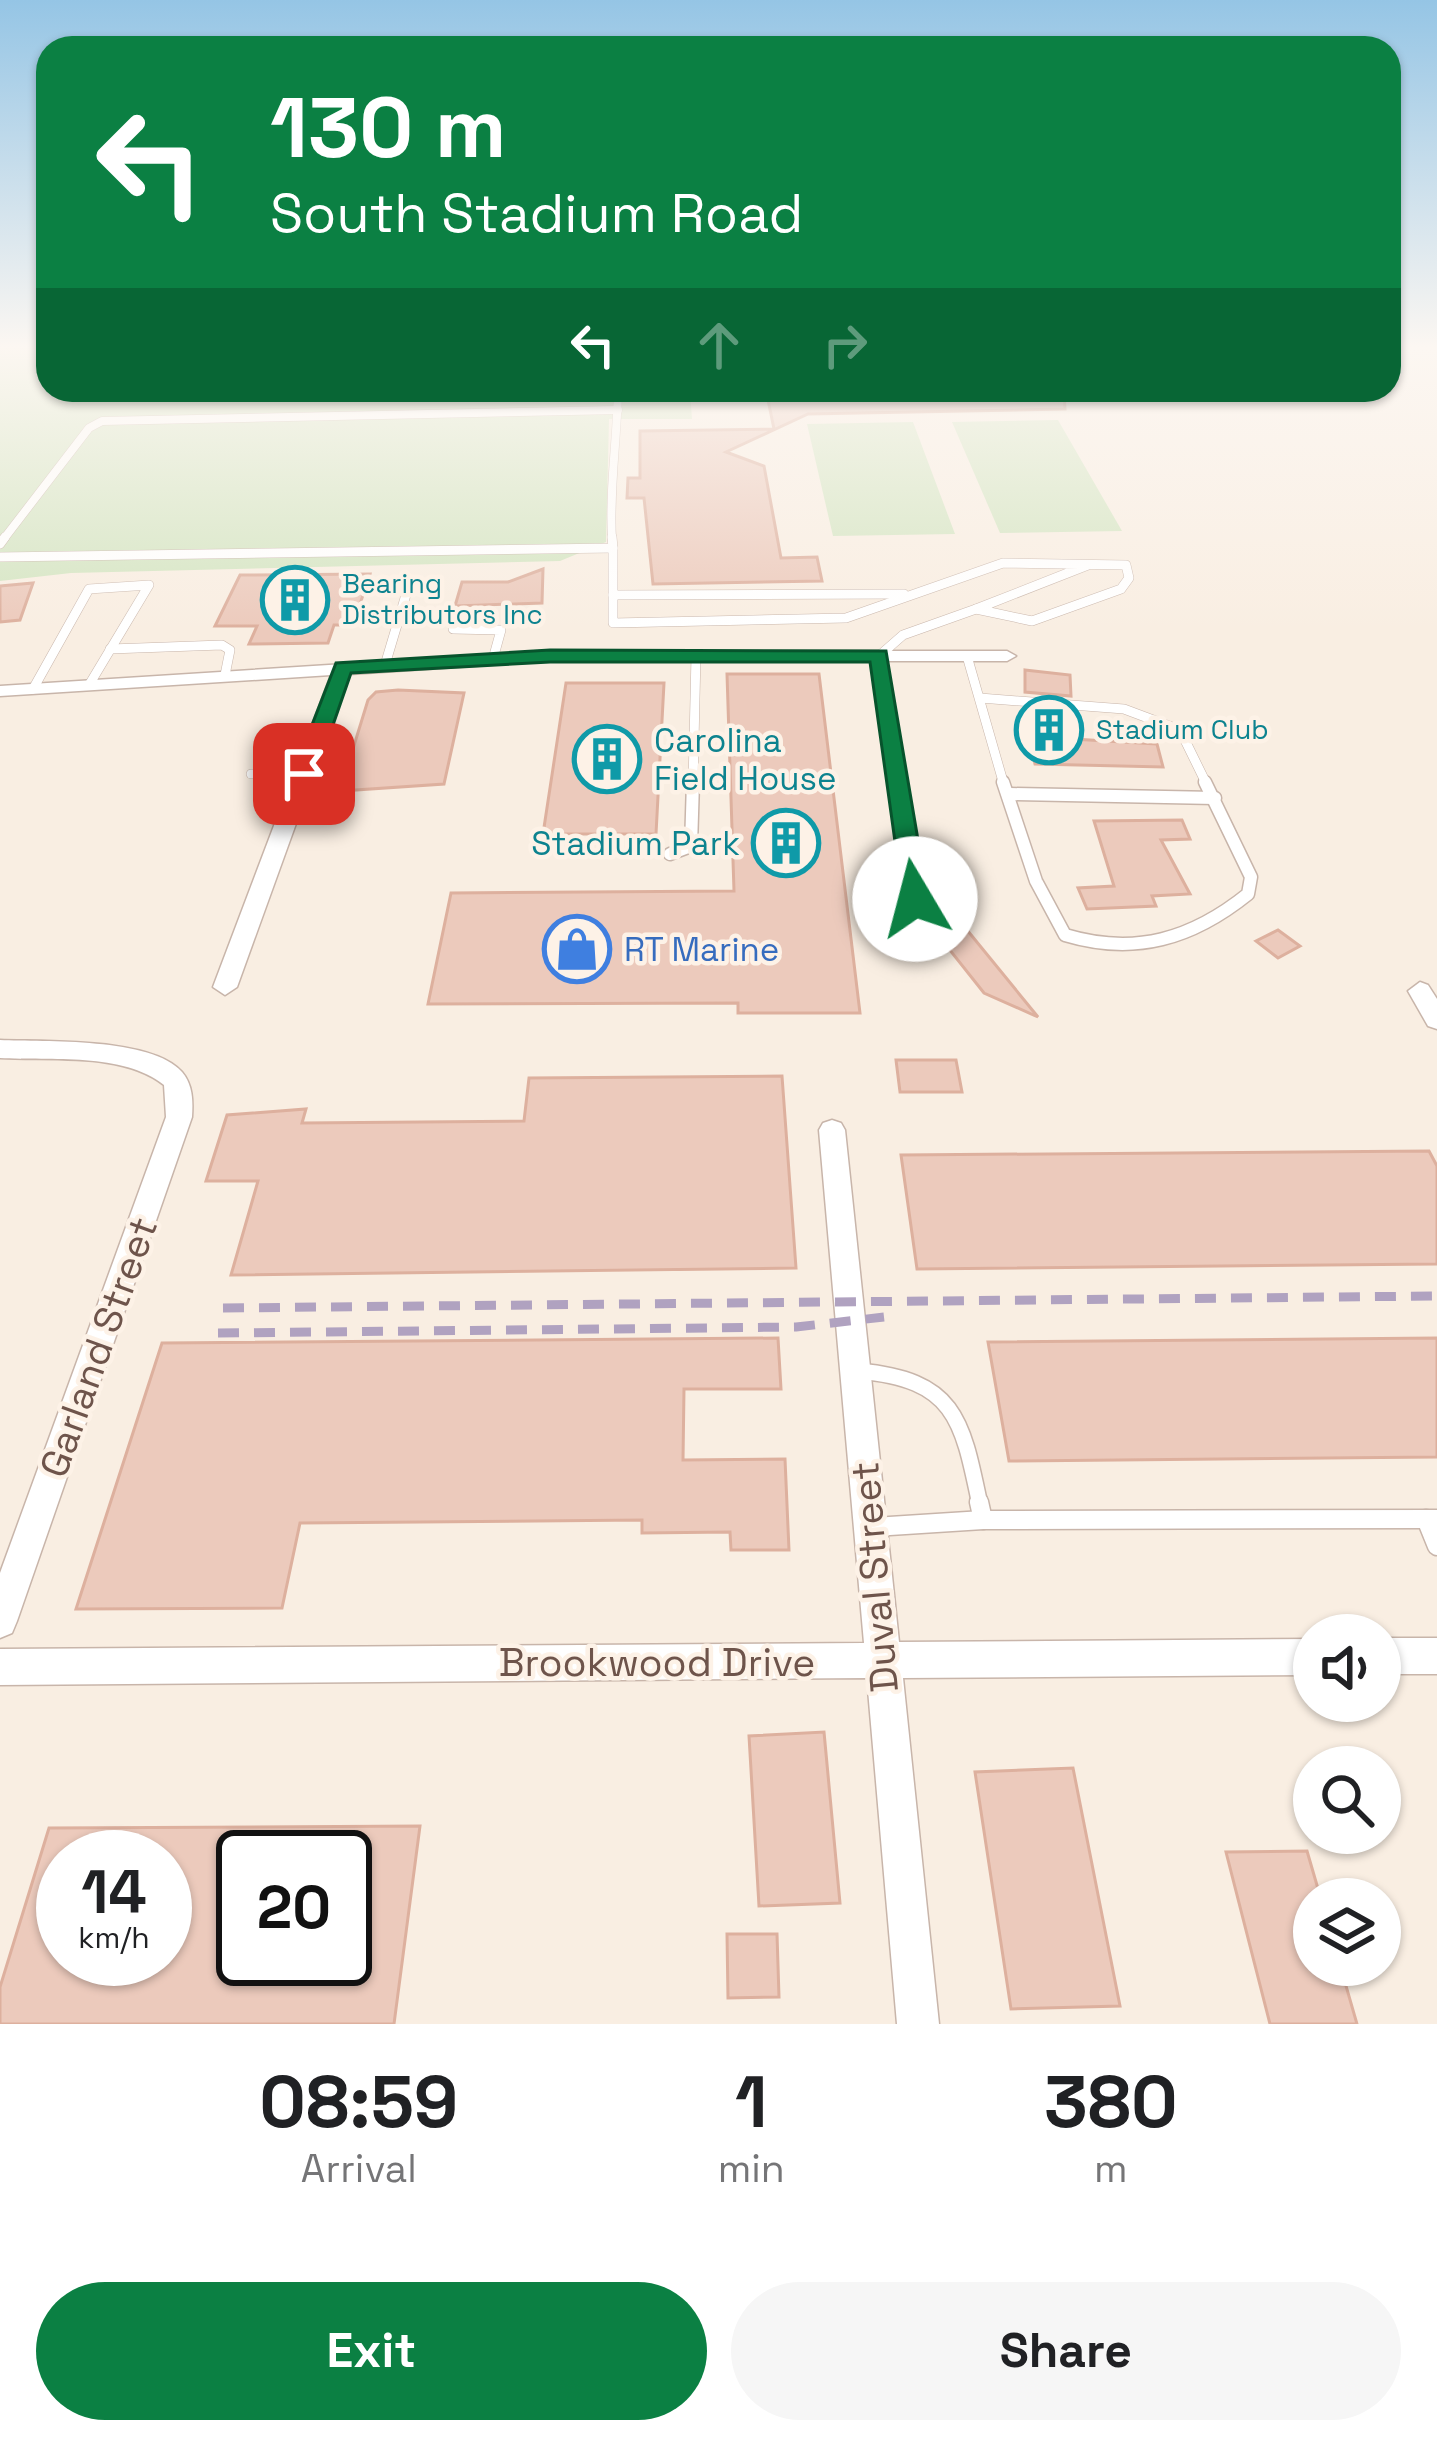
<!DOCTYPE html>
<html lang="en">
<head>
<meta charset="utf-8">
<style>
	:root { --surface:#fff; --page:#f6f6f6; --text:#202124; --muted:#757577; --accent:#0b8043 }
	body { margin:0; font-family:"Space Grotesk",sans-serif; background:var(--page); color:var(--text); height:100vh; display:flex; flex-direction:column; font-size:45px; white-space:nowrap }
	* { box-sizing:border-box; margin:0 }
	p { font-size:39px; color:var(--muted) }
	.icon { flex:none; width:66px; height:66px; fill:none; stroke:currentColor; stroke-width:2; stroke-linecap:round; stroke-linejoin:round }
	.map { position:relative; height:2024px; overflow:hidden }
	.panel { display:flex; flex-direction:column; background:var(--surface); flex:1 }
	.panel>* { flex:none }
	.banner { position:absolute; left:36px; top:36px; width:1365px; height:366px; border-radius:36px; box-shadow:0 3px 9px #0004; background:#0b8043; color:#fff; overflow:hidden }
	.fabs { position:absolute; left:1293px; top:1614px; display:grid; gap:24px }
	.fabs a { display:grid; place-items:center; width:108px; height:108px; border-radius:50%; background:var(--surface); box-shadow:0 3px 9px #0004; font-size:60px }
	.speed { position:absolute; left:36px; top:1830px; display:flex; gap:24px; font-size:60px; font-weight:700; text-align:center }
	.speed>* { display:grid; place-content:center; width:156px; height:156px; border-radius:50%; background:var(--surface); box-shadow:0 3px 9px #0004; line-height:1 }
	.speed small { font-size:30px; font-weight:400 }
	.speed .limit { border:6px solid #111; border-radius:18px; background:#fff; color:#111 }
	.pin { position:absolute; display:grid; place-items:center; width:102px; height:102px; color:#fff; margin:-51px; border-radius:24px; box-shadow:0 6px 18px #0006 }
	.me { position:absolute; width:132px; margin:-66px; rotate:352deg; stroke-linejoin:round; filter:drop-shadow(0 0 9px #0008) }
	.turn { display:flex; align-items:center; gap:42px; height:252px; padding:0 36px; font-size:54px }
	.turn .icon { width:156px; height:156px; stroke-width:2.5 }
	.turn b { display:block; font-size:84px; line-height:102px }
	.lanes { display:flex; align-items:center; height:114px; padding:0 36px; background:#0003; justify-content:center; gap:60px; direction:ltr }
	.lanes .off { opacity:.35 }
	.eta { display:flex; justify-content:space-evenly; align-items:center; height:204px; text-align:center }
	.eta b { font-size:72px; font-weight:700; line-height:84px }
	.primary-button { display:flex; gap:24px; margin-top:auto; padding:24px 36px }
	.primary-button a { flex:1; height:138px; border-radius:72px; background:var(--accent); color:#fff; font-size:48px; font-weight:700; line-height:138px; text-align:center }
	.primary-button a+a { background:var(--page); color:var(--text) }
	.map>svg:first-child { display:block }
</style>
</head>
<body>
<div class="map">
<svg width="1437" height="2024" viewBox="0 0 1437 2024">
	<rect width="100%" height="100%" fill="#f9eee2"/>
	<g fill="#d4e5c2">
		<path d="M0,348h48v42h642l2,29h-83l-3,123 -46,19 -489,12 -71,8z"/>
		<path d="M1058,420l64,111 -122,2 -48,-111z"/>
		<path d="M913,422l42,112 -122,2 -26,-112z"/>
	</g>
	<g fill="#eccabc" stroke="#ddb09e" stroke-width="3" fill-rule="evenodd">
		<path d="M766,390h298l1,19 -257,5 -82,38 38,14 17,92 36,-1 5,24 -169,3 -9,-86h-17l1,-20h12v-47l134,-2z"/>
		<path d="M543,569l-1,34 -87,3 7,-24h46z"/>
		<path d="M370,574l-17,51h-19l-6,18 -79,1 8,-18h-42l25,-51z"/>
		<path d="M33,583l-13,37 -20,2v-36z"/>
		<path d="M1025,670l45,5 1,21 -46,-4z"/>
		<path d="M727,674h92l41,339h-122v-10l-310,1 23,-111 283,-2z"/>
		<path d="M566,683h98l-8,151h-113z"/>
		<path d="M398,690l66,3 -20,91 -104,7 28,-91 8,-8z"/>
		<path d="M1025,710l46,4 2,25 84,5 6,23 -128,-3 -5,-20h-5z"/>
		<path d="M1182,820l8,19 -29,1 29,54 -38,2 4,10 -69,3 -9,-21 36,-2 -20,-65z"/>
		<path d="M942,925h21l75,92 -54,-24 -39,-49z"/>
		<path d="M1278,930l22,16 -22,12 -22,-17z"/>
		<path d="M896,1060h60l6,32h-62z"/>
		<path d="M782,1076l14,192 -565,7 27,-94h-52l21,-66 79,-6 -4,14 222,-2 5,-43z"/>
		<path d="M1429,1151l8,15v98l-520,5 -16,-114z"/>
		<path d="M778,1338l3,51h-97l-1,71 102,-1 4,91h-58l-1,-18 -88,1v-13l-342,3 -18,85 -206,1 86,-266z"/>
		<path d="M1437,1338v119l-428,4 -21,-119z"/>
		<path d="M824,1732l16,171 -81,3 -10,-170z"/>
		<path d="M1073,1768l47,238 -109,3 -36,-237z"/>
		<path d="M420,1826l-26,198h-394v-37l49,-159zM63,1857h102v102h-102zM243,1857h102v102h-102z"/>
		<path d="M1307,1851l14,48h-7v66h26l17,59h-87l-44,-172z"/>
		<path d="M727,1934h50l2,63 -51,1z"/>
	</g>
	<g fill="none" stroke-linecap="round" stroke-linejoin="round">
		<g stroke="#c8b5aa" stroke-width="9">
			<g id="service-far4">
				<path d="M1080,390l4,5"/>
				<path d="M3,540l86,-112 13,-7 516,-11"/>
				<path d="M612,540c-3,-51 5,-98 6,-150"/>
			</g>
		</g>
		<g stroke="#c8b5aa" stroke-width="10">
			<g id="service-far3">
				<path d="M0,544l5,-7"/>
				<path d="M613,548v75l233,-5 157,-55 123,2 3,13 -8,11 -89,32 -56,-12 112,-44"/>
				<path d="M0,557l613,-9 -1,-11"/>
				<path d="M613,595l291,-1"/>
				<path d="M453,629l48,1 -8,29"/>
				<path d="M110,649l112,-4 8,5 -5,25"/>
				<path d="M967,656l37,129"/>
				<path d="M385,665l23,-77"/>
				<path d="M33,689l56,-100 60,-4 -60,100"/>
				<path d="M980,698l144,11 56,21 27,55"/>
				<path d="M251,774h54"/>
				<path d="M693,785l3,-130"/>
				<path d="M898,785l-19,-129 24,-21 73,-26"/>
			</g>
		</g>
		<g stroke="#c8b5aa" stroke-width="15">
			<g id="service-far2">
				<path d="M898,782l17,118"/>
				<path d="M1003,782l33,99 29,54c70,21 127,4 183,-41l3,-17 -46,-95"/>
				<path d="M1010,794l205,4"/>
				<path d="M670,854l21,-8 2,-64"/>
			</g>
		</g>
		<g stroke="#c8b5aa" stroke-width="18">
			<path id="service-far1" d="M859,1371c96,9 103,47 121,134"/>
		</g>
		<g stroke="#c8b5aa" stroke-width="21">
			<g id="service">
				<path d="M979,1502l4,18"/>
				<path d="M1426,1519l11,27"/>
				<path d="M874,1527l109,-7 454,-1"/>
			</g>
		</g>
		<g stroke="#c8b5aa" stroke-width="3">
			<g id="minor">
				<path d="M550,651h457l9,5 -9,5h-457l-200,13 -113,313 -12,8 -12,-8 118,-312 -331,21v-10z"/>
				<path d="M1420,982l8,3 9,14v30l-9,-3 -20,-35z"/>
				<path d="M0,1040c44,2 152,-3 182,32 11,13 11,29 10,45l-175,504 -5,12 -12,5v-65l166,-456 -2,-32c-41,-33 -114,-24 -164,-27z"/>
				<path d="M832,1120l9,3 4,7 54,512 415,-3v36l-411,3 36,346h-42l-30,-346 -867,7v-36l864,-6 -45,-513 4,-7z"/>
				<rect x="1380" y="1638" width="57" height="36"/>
			</g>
		</g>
		<use href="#service-far4" stroke="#fff" stroke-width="8"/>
		<use href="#service-far3" stroke="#fff" stroke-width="9"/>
		<use href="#service-far2" stroke="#fff" stroke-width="12"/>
		<use href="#service-far1" stroke="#fff" stroke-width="15"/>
		<use href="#service" stroke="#fff" stroke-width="18"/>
		<use href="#minor" fill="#fff" fill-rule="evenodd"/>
		<g stroke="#b0a2c0" stroke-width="9" stroke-dasharray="21 15" stroke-linecap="butt">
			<path d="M223,1308l1214,-12"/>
			<path d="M218,1333l578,-6 88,-10"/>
		</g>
	</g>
	<linearGradient id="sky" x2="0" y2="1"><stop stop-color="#95c5e5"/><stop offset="0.55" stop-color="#fcf7f2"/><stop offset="1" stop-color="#fcf7f2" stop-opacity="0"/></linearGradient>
	<rect width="1437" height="631" fill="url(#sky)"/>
	<path fill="#0b8043" stroke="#07532c" stroke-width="3" d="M550,650l336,1 42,248 -4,6h-18l-3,-6 -33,-237h-320l-199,11 -35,101 -12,7 -11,-7 43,-111z"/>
	<defs>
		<g id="building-ring" transform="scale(3.45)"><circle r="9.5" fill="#fdf2e7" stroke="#0f9aa8" stroke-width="1.5"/><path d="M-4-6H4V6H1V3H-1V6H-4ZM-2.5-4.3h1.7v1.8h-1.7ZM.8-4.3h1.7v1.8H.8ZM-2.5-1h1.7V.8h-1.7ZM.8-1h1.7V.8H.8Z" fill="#0f9aa8"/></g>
		<g id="shop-ring" transform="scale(3.45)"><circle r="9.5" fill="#fdf2e7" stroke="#3f7fe0" stroke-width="1.5"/><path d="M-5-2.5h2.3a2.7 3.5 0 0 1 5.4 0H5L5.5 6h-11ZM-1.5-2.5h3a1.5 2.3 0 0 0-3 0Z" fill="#3f7fe0"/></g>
	</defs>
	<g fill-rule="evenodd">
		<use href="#building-ring" x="295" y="600"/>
		<use href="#building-ring" x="1049" y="730"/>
		<use href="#building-ring" x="607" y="759"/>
		<use href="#building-ring" x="786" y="843"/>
		<use href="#shop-ring" x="577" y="949"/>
	</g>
	<g text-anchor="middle" stroke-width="9" stroke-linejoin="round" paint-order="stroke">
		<g font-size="27" fill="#0d838f" stroke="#fdf2e7" text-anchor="start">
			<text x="342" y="593">Bearing<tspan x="342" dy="31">Distributors Inc</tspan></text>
			<text x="1096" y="739">Stadium Club</text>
		</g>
		<g font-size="33" fill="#0d838f" stroke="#fdf2e7" text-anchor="start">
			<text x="654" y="752">Carolina<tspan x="654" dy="38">Field House</tspan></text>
			<text x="740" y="855" text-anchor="end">Stadium Park</text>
		</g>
		<g font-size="33" fill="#366cbe" stroke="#fdf2e7" text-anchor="start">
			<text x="624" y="961">RT Marine</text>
		</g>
		<g font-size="39" fill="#6e544b" stroke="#fdf2e7">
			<text transform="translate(98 1347) rotate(-70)" y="14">Garland Street</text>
			<text transform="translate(874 1577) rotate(-95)" y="14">Duval Street</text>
			<text x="657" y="1676">Brookwood Drive</text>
		</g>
	</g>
</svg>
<div class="fabs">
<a><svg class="icon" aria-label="sound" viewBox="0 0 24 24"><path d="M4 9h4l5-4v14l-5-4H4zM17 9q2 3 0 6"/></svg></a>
<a><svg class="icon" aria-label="search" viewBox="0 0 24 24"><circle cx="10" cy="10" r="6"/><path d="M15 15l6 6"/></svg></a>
<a><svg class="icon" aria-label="layers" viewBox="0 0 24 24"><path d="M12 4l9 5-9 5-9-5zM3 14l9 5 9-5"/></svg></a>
</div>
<div class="speed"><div>14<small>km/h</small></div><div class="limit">20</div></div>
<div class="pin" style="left:304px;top:774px;background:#d93025"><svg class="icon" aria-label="arrive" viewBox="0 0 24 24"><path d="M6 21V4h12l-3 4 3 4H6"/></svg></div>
<svg class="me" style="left:915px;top:899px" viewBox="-20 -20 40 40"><circle r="19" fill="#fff"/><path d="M0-13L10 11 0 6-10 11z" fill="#0b8043"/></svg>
<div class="banner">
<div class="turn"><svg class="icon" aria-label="left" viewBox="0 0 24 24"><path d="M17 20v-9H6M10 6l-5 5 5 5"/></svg><div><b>130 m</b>South Stadium Road</div></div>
<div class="lanes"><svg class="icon" aria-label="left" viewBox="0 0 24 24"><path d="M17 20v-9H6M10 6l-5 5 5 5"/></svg><svg class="icon off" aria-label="ahead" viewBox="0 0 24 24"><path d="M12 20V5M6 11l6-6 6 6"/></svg><svg class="icon off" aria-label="right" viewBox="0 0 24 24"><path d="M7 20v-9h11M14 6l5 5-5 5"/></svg></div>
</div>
</div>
<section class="panel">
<div class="eta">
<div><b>08:59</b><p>Arrival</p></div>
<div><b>1</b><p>min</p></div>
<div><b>380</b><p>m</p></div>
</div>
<div class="primary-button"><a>Exit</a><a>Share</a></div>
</section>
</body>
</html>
